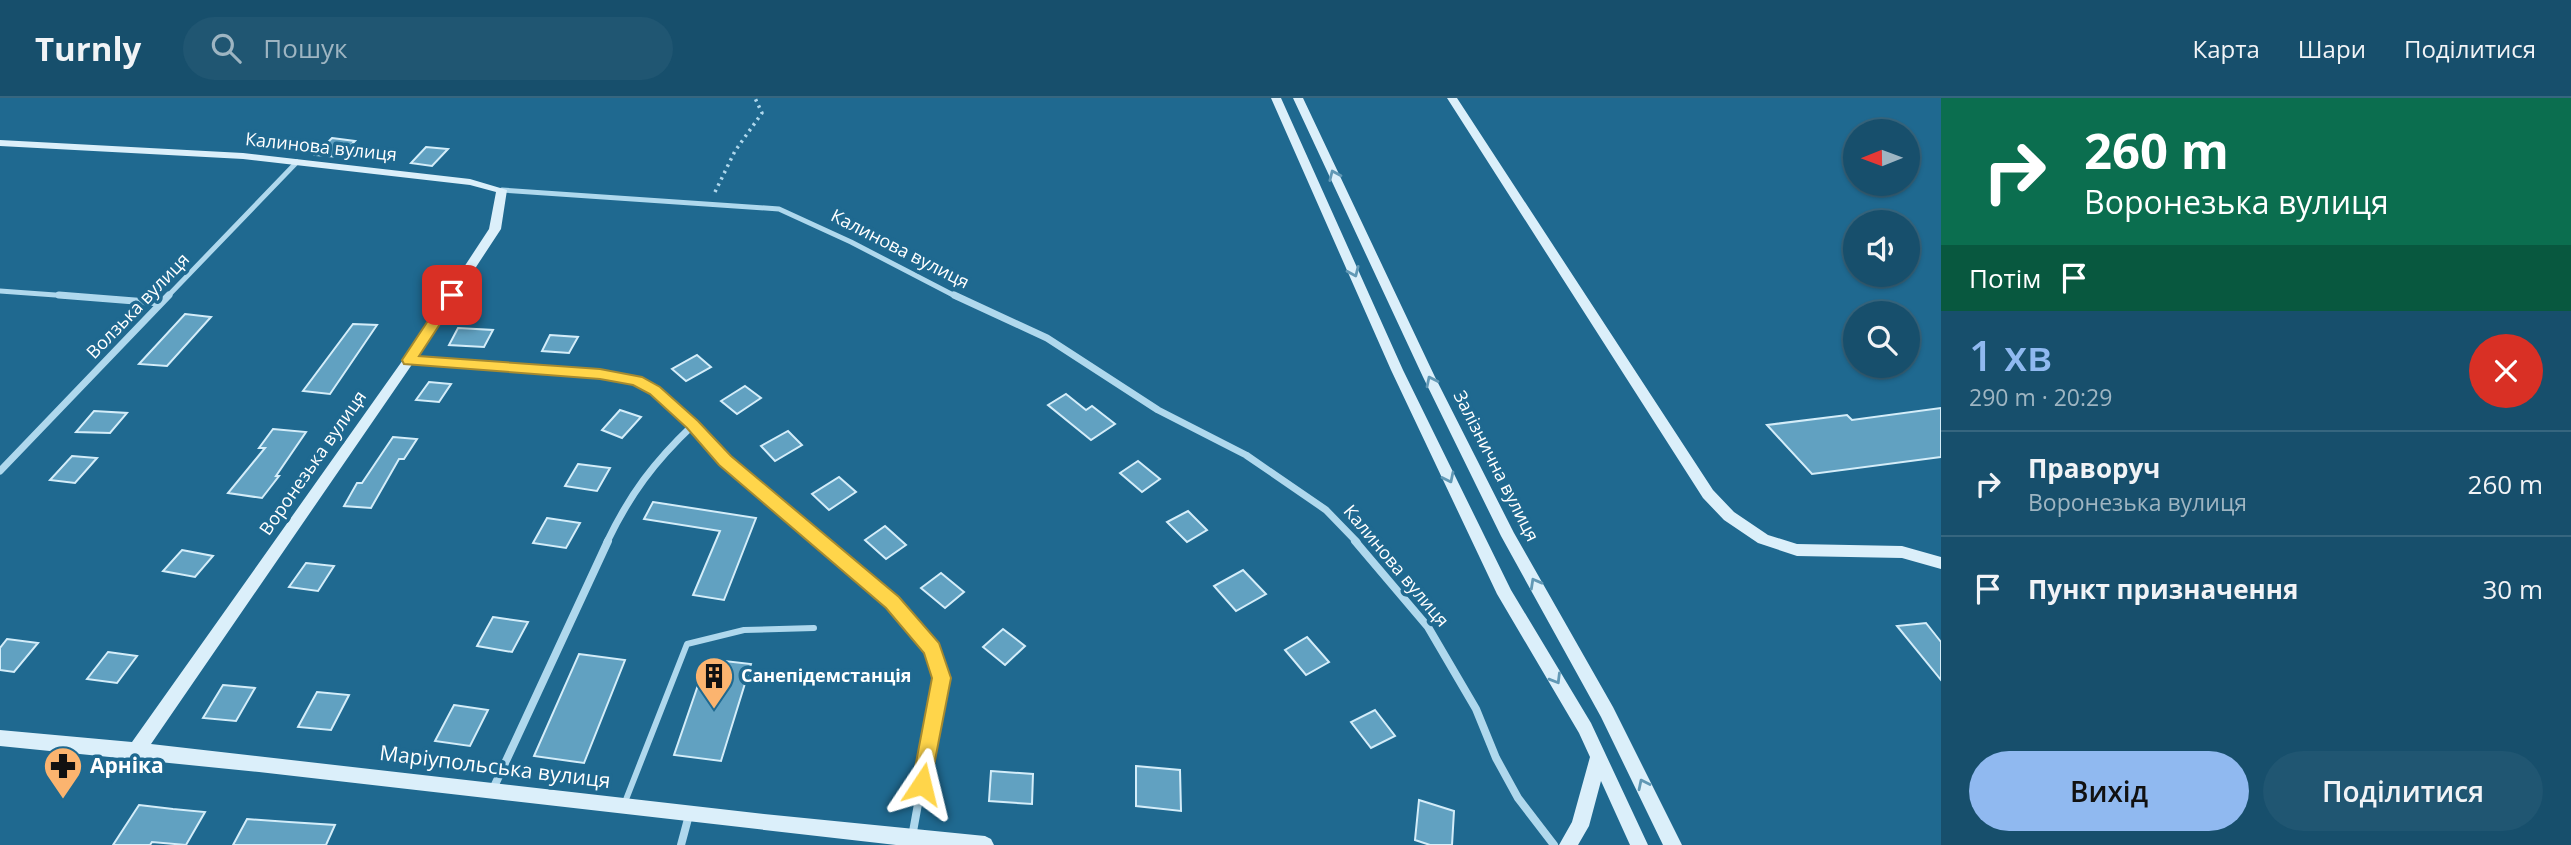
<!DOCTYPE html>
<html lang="uk">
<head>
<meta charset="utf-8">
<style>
	:root { --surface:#174f6c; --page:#205672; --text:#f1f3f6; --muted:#9eb5c2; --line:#36667f; --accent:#90b9f0 }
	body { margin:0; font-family:"Open Sans",sans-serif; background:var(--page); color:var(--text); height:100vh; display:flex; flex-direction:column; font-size:26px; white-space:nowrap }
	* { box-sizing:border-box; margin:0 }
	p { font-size:23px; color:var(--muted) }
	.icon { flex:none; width:38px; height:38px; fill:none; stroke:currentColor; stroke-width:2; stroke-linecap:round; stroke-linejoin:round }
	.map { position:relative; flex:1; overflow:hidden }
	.panel { display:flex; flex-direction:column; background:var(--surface); width:630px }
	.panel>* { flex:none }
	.banner { background:#0b6e4f; color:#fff; overflow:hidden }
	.needle { width:46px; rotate:269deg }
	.tools { position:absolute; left:1843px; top:21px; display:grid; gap:14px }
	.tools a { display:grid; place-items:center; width:77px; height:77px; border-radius:50%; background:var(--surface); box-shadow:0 2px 5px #0004,0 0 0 2px var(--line); font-size:35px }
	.pin { position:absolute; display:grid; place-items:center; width:60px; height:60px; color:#fff; margin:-30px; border-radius:14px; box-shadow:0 4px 10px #0006 }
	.me { position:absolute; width:77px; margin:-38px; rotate:10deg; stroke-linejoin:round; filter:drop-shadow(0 0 5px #0008) }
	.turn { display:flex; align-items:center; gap:24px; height:147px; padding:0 28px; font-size:32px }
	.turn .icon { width:91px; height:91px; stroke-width:2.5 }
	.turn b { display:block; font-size:49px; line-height:60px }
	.then { display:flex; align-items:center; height:66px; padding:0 28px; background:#0003; gap:14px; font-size:26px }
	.round { display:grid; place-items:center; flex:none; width:74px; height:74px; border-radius:37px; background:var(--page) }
	.overview { display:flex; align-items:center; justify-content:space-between; height:119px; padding:0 28px }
	h1 { font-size:42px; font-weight:600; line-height:52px; color:var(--accent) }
	.cta { display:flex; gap:14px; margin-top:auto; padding:14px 28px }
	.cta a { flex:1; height:80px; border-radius:42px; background:var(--accent); color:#111; font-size:28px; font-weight:600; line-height:80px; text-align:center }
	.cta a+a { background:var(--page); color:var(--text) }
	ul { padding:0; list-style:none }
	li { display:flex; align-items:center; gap:21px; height:105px; padding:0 28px; border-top:2px solid var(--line) }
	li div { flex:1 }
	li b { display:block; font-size:26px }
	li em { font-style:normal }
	header { display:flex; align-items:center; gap:42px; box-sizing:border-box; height:98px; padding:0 35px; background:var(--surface); border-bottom:2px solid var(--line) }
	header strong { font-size:33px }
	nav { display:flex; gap:38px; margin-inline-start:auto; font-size:24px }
	.search { width:490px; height:63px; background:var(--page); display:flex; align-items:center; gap:18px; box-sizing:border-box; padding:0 24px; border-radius:38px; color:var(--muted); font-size:26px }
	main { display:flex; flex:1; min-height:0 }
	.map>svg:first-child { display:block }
</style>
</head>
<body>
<header>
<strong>Turnly</strong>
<div class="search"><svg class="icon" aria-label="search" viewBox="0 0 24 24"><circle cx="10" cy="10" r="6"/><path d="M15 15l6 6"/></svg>Пошук</div>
<nav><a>Карта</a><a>Шари</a><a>Поділитися</a></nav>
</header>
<main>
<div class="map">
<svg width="1941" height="747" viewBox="0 0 1941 747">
	<rect width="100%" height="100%" fill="#1f6990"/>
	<g fill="#61a1c1" stroke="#d4edf9" stroke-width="2">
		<path d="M332,40l23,3 -16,16 -24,-2z"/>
		<path d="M426,49l22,2 -16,17 -21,-3z"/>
		<path d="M185,216l26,3 -44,49 -28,-2z"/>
		<path d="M353,226l24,1 -47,69 -27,-3z"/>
		<path d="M458,230l35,2 -9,17 -35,-2z"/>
		<path d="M550,237l28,2 -9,16 -27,-2z"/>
		<path d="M697,257l14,12 -25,14 -14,-12z"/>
		<path d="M429,284l22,2 -12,18 -23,-2z"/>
		<path d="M745,288l16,12 -24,16 -16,-13z"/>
		<path d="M1066,296l20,16 6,-4 23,18 -24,16 -43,-35z"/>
		<path d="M1941,310v49l-129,17 -45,-49 80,-10 5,5z"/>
		<path d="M620,312l21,7 -19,21 -20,-8z"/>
		<path d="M94,313l33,2 -17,20 -34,-1z"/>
		<path d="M273,331l33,3 -30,44h3l-17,22 -34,-5 37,-45h-6z"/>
		<path d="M788,333l14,14 -27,16 -14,-15z"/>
		<path d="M393,339l24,2 -13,20h-5l-28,49 -27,-2 13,-23h5z"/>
		<path d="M72,358l25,2 -22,25 -25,-3z"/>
		<path d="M1138,363l22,18 -18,13 -22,-19z"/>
		<path d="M578,366l32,4 -13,23 -32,-5z"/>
		<path d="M839,379l17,15 -27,18 -17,-16z"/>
		<path d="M653,404l103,16 -32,82 -31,-5 27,-64 -76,-12z"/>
		<path d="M1188,413l19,19 -20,12 -20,-20z"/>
		<path d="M547,420l33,5 -14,25 -33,-5z"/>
		<path d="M885,428l21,19 -20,14 -21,-19z"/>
		<path d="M182,452l31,6 -18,21 -32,-6z"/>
		<path d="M306,465l28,3 -16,25 -29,-4z"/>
		<path d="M1243,472l23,24 -30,17 -22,-25z"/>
		<path d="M941,475l23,19 -19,16 -24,-20z"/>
		<path d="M493,519l35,5 -16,30 -35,-6z"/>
		<path d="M1926,525l15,19v38l-44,-54z"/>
		<path d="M1003,531l22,17 -20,19 -22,-18z"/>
		<path d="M1307,539l22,25 -23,13 -21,-25z"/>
		<path d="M7,541l31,4 -24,29 -14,-2v-22z"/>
		<path d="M108,554l29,4 -20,27 -30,-4z"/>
		<path d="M579,556l46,6 -41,103 -50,-7z"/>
		<path d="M707,561l44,5 -30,97 -47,-6z"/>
		<path d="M223,587l32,3 -19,33 -33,-3z"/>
		<path d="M317,594l32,3 -18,35 -33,-3z"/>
		<path d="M454,607l34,5 -18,36 -35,-5z"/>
		<path d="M1375,612l20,26 -24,12 -20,-26z"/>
		<path d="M1136,668l44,4 1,41 -45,-5z"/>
		<path d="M991,673l42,3 -1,30 -43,-3z"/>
		<path d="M1419,702l35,11 -2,34h-22l-15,-5z"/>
		<path d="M139,707l34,4 32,3 -19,33 -34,-3 -2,3h-37z"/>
		<path d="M247,721l42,3 46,3 -9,20h-93z"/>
	</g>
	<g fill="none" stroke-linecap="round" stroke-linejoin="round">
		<path stroke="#afd8ed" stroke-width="3.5" stroke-dasharray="2.5 4.5" stroke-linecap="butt" d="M715,94l20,-41 27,-38 -7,-15"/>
		<path stroke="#afd8ed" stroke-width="6" d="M625,704l62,-158 57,-14 70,-2"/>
		<g stroke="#afd8ed" stroke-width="5">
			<path d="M502,92l277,19 72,33 106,55"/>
			<path d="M0,193l83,6"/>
			<path d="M167,199l130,-135"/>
		</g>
		<g stroke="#afd8ed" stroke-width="7">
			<path d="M59,197l101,8"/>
			<path d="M954,197l93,43 111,72 88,45 80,55 31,32"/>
			<path d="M409,262l191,14 37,7 18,9 38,35 32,36 96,81"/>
			<path d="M0,373l169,-176"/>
			<path d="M607,444c23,-48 47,-80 86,-117"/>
		</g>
		<g stroke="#afd8ed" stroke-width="8">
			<path d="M819,443l73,62 40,46 9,29 -29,159"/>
			<path d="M1355,443l73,86 48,82 20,49 22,40 36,47"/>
			<path d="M493,691l115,-248"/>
			<path d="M681,747l8,-30"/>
		</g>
		<g fill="#dbeffa" fill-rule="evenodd">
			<path d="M1271,0h10l122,272 108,220 80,133 57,122h-18l-29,-64 -12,45 -11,19h-19l13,-23 18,-65 -11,-24 -82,-139 -106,-224z"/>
			<path d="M1293,0h10l132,279 79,156 99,174 69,138h-19l-62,-128 -100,-181 -78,-159z"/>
			<path d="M1447,0h10l256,392 21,22 34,23 29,9 105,2 39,11v12l-39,-11 -105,-2 -39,-13 -34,-23 -21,-22z"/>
			<path d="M0,42l243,13 227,26 37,11 -6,39 -88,134 -262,381 613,70 221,22 6,3 3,6h-98l-637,-73 -259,-26v-16l132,12 273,-385 84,-128 7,-37 -26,-7 -227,-26 -243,-13z"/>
		</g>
	</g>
	<defs><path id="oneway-chevron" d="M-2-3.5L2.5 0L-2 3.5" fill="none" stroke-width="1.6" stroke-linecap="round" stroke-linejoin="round" transform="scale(1.75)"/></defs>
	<g stroke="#6198b5">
		<use href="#oneway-chevron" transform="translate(1334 77) rotate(-114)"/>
		<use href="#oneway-chevron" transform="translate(1354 174) rotate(66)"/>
		<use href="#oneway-chevron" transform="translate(1431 283) rotate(-116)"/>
		<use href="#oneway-chevron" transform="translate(1449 380) rotate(64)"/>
		<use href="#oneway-chevron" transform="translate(1535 485) rotate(-119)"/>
		<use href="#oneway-chevron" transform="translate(1556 581) rotate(59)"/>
		<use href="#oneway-chevron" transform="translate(1643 686) rotate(-116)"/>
	</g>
	<path fill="#ffd54a" stroke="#a68a30" stroke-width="2" d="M452,192l7,5 -40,61 181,13 42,8 18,10 38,34 33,35 168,141 40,46 12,35 -22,113 -7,3 -7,-3 -3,-7 20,-106 -8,-25 -38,-45 -167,-143 -32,-37 -37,-34 -17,-9 -33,-6 -196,-15 -2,-4 2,-3 43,-65z"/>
	<defs>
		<g id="building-pin" transform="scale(2.0125)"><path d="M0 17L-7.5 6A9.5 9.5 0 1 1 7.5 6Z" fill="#fbb46f" stroke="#1f6990"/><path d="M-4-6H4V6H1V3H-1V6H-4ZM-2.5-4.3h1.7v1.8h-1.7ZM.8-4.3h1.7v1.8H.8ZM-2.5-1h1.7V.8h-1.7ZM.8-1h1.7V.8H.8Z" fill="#111"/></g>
		<g id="pharmacy-pin" transform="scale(2.0125)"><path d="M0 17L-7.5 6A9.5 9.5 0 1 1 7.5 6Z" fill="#fbb46f" stroke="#1f6990"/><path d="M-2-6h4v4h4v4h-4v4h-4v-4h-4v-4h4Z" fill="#111"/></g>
	</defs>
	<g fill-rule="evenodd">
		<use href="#building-pin" x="714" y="578"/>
		<use href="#pharmacy-pin" x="63" y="668"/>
	</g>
	<g text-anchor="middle" stroke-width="7" stroke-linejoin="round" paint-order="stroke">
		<g font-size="18" fill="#fff" stroke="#1f6990">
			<text transform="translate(321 49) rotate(6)" y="6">Калинова вулиця</text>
			<text transform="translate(900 151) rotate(27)" y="6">Калинова вулиця</text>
			<text transform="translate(138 208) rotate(-46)" y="6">Волзька вулиця</text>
			<text transform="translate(313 365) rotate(-55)" y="6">Воронезька вулиця</text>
			<text transform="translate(1496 368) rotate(63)" y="6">Залізнична вулиця</text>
			<text transform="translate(1396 468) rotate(50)" y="6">Калинова вулиця</text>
		</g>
		<g font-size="18" font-weight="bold" fill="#fff" stroke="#1f6990" text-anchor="start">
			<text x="741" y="584">Санепідемстанція</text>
		</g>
		<g font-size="21" font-weight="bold" fill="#fff" stroke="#1f6990" text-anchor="start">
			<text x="90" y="675">Арніка</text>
		</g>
		<g font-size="21" fill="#fff" stroke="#1f6990">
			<text transform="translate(495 669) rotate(7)" y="7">Маріупольська вулиця</text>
		</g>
	</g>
</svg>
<div class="tools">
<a><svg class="needle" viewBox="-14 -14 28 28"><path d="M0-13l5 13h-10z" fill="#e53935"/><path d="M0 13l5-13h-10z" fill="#9eb5c2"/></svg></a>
<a><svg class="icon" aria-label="sound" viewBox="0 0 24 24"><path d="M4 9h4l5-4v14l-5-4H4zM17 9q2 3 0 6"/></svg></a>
<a><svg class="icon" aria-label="search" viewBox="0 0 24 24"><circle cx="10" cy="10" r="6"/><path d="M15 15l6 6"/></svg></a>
</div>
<div class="pin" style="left:452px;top:197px;background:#d93025"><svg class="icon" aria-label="arrive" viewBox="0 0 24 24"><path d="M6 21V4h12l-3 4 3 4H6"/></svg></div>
<svg class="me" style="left:922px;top:686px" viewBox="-20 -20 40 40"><path d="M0-17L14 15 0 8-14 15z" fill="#ffd54a" stroke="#fff" stroke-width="4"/></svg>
</div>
<section class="panel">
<div class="banner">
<div class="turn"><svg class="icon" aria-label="right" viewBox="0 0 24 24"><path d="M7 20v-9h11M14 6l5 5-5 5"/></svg><div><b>260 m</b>Воронезька вулиця</div></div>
<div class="then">Потім<svg class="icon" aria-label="arrive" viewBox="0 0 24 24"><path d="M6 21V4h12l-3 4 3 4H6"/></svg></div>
</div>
<div class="overview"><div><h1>1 хв</h1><p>290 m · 20:29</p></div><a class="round" style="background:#d93025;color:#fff"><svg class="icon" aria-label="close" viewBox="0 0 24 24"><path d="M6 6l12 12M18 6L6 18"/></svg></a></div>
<ul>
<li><svg class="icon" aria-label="right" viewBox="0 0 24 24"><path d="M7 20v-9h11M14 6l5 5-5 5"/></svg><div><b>Праворуч</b><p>Воронезька вулиця</p></div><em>260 m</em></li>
<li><svg class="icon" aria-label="arrive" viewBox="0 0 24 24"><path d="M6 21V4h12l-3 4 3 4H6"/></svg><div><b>Пункт призначення</b></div><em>30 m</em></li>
</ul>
<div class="cta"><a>Вихід</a><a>Поділитися</a></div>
</section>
</main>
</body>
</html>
